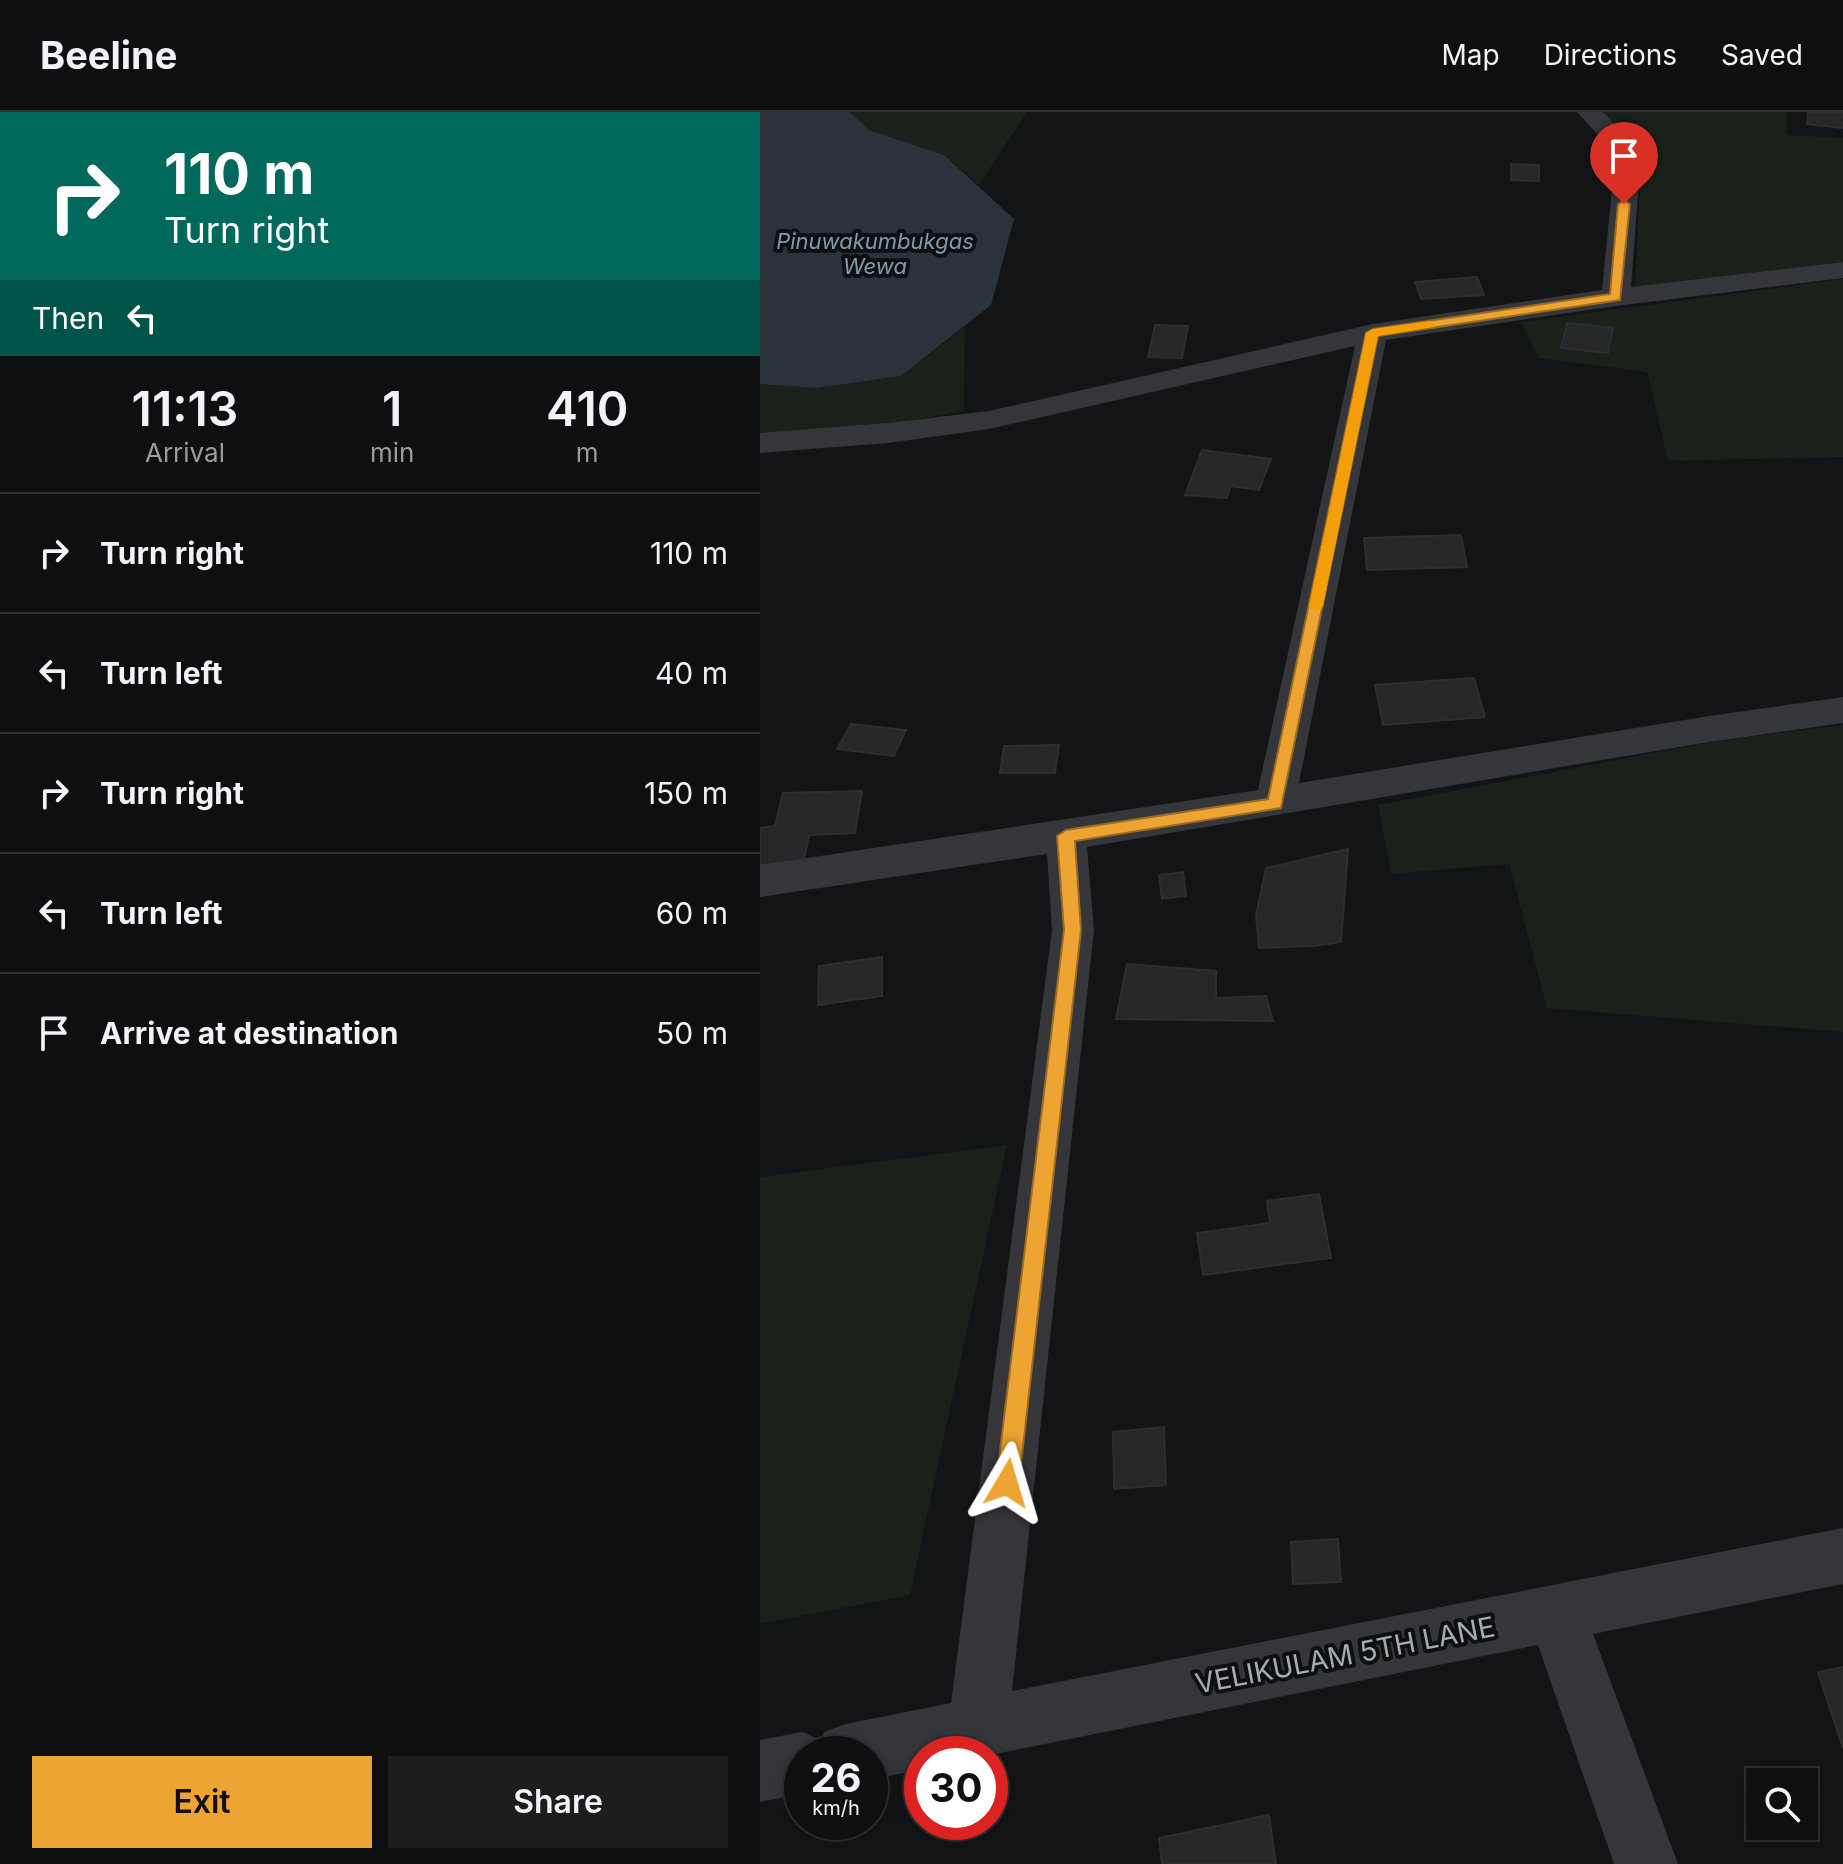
<!DOCTYPE html>
<html lang="en">
<head>
<meta charset="utf-8">
<style>
	:root { --surface:#0e0f10; --page:#1c1d1e; --text:#f1f3f6; --muted:#9b9c9f; --line:#2e2f30; --accent:#eda433 }
	body { margin:0; font-family:Inter,sans-serif; background:var(--page); color:var(--text); height:100vh; display:flex; flex-direction:column; font-size:30px; white-space:nowrap }
	* { box-sizing:border-box; margin:0 }
	p { font-size:26px; color:var(--muted) }
	.icon { flex:none; width:44px; height:44px; fill:none; stroke:currentColor; stroke-width:2; stroke-linecap:round; stroke-linejoin:round }
	.map { position:relative; flex:1; overflow:hidden }
	.panel { display:flex; flex-direction:column; background:var(--surface); width:760px }
	.panel>* { flex:none }
	.guide { background:#00695c; color:#fff; overflow:hidden }
	.tools { position:absolute; left:986px; top:1656px; display:grid; gap:16px }
	.tools a { display:grid; place-items:center; width:72px; height:72px; border-radius:0px; background:var(--surface); box-shadow:0 4px 20px #0003,0 0 0 2px var(--line); font-size:40px }
	.speed { position:absolute; left:24px; top:1624px; display:flex; gap:16px; font-size:40px; font-weight:700; text-align:center }
	.speed>* { display:grid; place-content:center; width:104px; height:104px; border-radius:50%; background:var(--surface); box-shadow:0 4px 20px #0003,0 0 0 2px var(--line); line-height:1 }
	.speed small { font-size:20px; font-weight:400 }
	.speed .limit { border:12px solid #d22; background:#fff; color:#111 }
	.pin { position:absolute; display:grid; place-items:center; width:68px; height:68px; color:#fff; margin:-82px -34px; border-radius:50% 50% 50% 0; rotate:-45deg; box-shadow:0 0 8px #0007 }
	.pin .icon { rotate:45deg }
	.me { position:absolute; width:88px; margin:-44px; rotate:7deg; stroke-linejoin:round; filter:drop-shadow(0 0 6px #0008) }
	.turn { display:flex; align-items:center; gap:28px; height:168px; padding:0 32px; font-size:36px }
	.turn .icon { width:104px; height:104px; stroke-width:2.5 }
	.turn b { display:block; font-size:56px; line-height:68px }
	.then { display:flex; align-items:center; height:76px; padding:0 32px; background:#0003; gap:16px; font-size:30px }
	.eta { display:flex; justify-content:space-evenly; align-items:center; height:136px; text-align:center }
	.eta b { font-size:48px; font-weight:600; line-height:56px }
	.primary-button { display:flex; gap:16px; margin-top:auto; padding:16px 32px }
	.primary-button a { flex:1; height:92px; border-radius:0px; background:var(--accent); color:#111; font-size:32px; font-weight:600; line-height:92px; text-align:center }
	.primary-button a+a { background:var(--page); color:var(--text) }
	ul { padding:0; list-style:none }
	li { display:flex; align-items:center; gap:24px; height:120px; padding:0 32px; border-top:2px solid var(--line) }
	li div { flex:1 }
	li b { display:block; font-size:30px }
	li em { font-style:normal }
	header { display:flex; align-items:center; gap:48px; box-sizing:border-box; height:112px; padding:0 40px; background:var(--surface); border-bottom:2px solid var(--line) }
	header strong { font-size:38px }
	nav { display:flex; gap:44px; margin-inline-start:auto; font-size:28px }
	main { display:flex; flex:1; min-height:0 }
	.map>svg:first-child { display:block }
</style>
</head>
<body>
<header>
<strong>Beeline</strong>
<nav><a>Map</a><a>Directions</a><a>Saved</a></nav>
</header>
<main>
<section class="panel">
<div class="guide">
<div class="turn"><svg class="icon" aria-label="right" viewBox="0 0 24 24"><path d="M7 20v-9h11M14 6l5 5-5 5"/></svg><div><b>110 m</b>Turn right</div></div>
<div class="then">Then<svg class="icon" aria-label="left" viewBox="0 0 24 24"><path d="M17 20v-9H6M10 6l-5 5 5 5"/></svg></div>
</div>
<div class="eta">
<div><b>11:13</b><p>Arrival</p></div>
<div><b>1</b><p>min</p></div>
<div><b>410</b><p>m</p></div>
</div>
<ul>
<li><svg class="icon" aria-label="right" viewBox="0 0 24 24"><path d="M7 20v-9h11M14 6l5 5-5 5"/></svg><div><b>Turn right</b></div><em>110 m</em></li>
<li><svg class="icon" aria-label="left" viewBox="0 0 24 24"><path d="M17 20v-9H6M10 6l-5 5 5 5"/></svg><div><b>Turn left</b></div><em>40 m</em></li>
<li><svg class="icon" aria-label="right" viewBox="0 0 24 24"><path d="M7 20v-9h11M14 6l5 5-5 5"/></svg><div><b>Turn right</b></div><em>150 m</em></li>
<li><svg class="icon" aria-label="left" viewBox="0 0 24 24"><path d="M17 20v-9H6M10 6l-5 5 5 5"/></svg><div><b>Turn left</b></div><em>60 m</em></li>
<li><svg class="icon" aria-label="arrive" viewBox="0 0 24 24"><path d="M6 21V4h12l-3 4 3 4H6"/></svg><div><b>Arrive at destination</b></div><em>50 m</em></li>
</ul>
<div class="primary-button"><a>Exit</a><a>Share</a></div>
</section>
<div class="map">
<svg width="1083" height="1752" viewBox="0 0 1083 1752">
	<rect width="100%" height="100%" fill="#131415"/>
	<g fill="#1a201a">
		<path d="M90,0h177l-48,73 -35,-30 -75,-25z"/>
		<path d="M838,0h189v23l56,3v124l-208,26 7,-153 -22,1z"/>
		<path d="M1083,167v178l-175,4 -21,-89 -109,-14 -17,-36z"/>
		<path d="M205,215l-1,84 -74,13 -130,10v-50l56,4 85,-12z"/>
		<path d="M1083,613v307l-296,-24 -38,-144 -118,10 -13,-69 339,-64z"/>
		<path d="M247,1033l-97,450 -150,29v-447z"/>
	</g>
	<path fill="#2a3339" d="M0,0h90l19,18 75,25 70,64 -23,86 -90,71 -85,12 -56,-4z"/>
	<g fill="#262729" stroke="#2e2e31" stroke-width="2">
		<path d="M1048,0h35v16l-36,-4z"/>
		<path d="M751,52l28,1v16l-28,-1z"/>
		<path d="M717,165l7,18 -63,4 -6,-17z"/>
		<path d="M807,211l46,5 -5,25 -47,-5z"/>
		<path d="M395,213l33,1 -6,32 -34,-1z"/>
		<path d="M442,338l69,9 -12,31 -29,-4 -3,12 -42,-3z"/>
		<path d="M701,423l6,32 -100,3 -3,-32z"/>
		<path d="M714,566l11,39 -102,8 -8,-40z"/>
		<path d="M91,612l55,6 -12,26 -57,-7z"/>
		<path d="M299,633l-4,28h-55l4,-27z"/>
		<path d="M102,679l-7,42 -46,2 -6,29 -43,1v-37l15,-2 8,-33z"/>
		<path d="M588,737l-7,93 -29,4 -53,2 -3,-33 10,-47z"/>
		<path d="M423,760l3,24 -24,3 -3,-24z"/>
		<path d="M122,845v39l-64,9 1,-39z"/>
		<path d="M367,852l89,7v27l50,-2 7,25 -157,-2z"/>
		<path d="M559,1082l12,64 -128,17 -6,-42 73,-10 -3,-22z"/>
		<path d="M404,1315l2,58 -52,4 -1,-57z"/>
		<path d="M578,1427l3,43 -48,2 -2,-42z"/>
		<path d="M1083,1555v81l-25,-76z"/>
		<path d="M509,1703l7,49h-114l-3,-26z"/>
	</g>
	<g fill="none" stroke-linecap="round" stroke-linejoin="round">
		<path fill="#35363a" fill-rule="evenodd" d="M817,0h26l21,22 14,2 4,5 -11,146 212,-25v16l-227,28 -230,34 -87,443 410,-67 134,-19v26l-134,19 -622,105 7,83 -82,761 831,-163v56l-250,50 85,230h-64l-76,-219 -548,110 -68,-1v15l-52,11v-26h-68v40l-42,8v-62l42,-8 19,8 3,-8 22,-8 105,-21 101,-773 -5,-76 -287,43v-32l498,-75 97,-444 -366,83 -101,14 -128,10v-20l128,-10 101,-12 384,-87 229,-34 14,-141 -7,-2z"/>
	</g>
	<path fill="#eda433" stroke="#9a6b21" stroke-width="2" d="M864,88l6,4 -10,96 -242,36 -97,472 -206,33 6,89 -62,553 -4,7 -8,4 -8,-4 -3,-7 68,-553 -7,-94 9,-6 202,-31 98,-466 7,-4 237,-35 8,-90z"/>
	<path fill="#f59e0b" d="M670,209l6,3 -2,3 -56,9 -55,270 -2,3h-10l-2,-3 57,-273 7,-4z"/>
	<g text-anchor="middle" stroke-width="8" stroke-linejoin="round" paint-order="stroke">
		<g font-size="22" font-style="italic" fill="#7d9bb0" stroke="#0f0f10">
			<text x="115" y="137">Pinuwakumbukgas<tspan x="115" dy="25">Wewa</tspan></text>
		</g>
		<g font-size="28" fill="#a5abb5" stroke="#0f0f10">
			<text transform="translate(585 1543) rotate(-11)" y="10">VELIKULAM 5TH LANE</text>
		</g>
	</g>
</svg>
<div class="tools">
<a><svg class="icon" aria-label="search" viewBox="0 0 24 24"><circle cx="10" cy="10" r="6"/><path d="M15 15l6 6"/></svg></a>
</div>
<div class="speed"><div>26<small>km/h</small></div><div class="limit">30</div></div>
<div class="pin" style="left:864px;top:92px;background:#d93025"><svg class="icon" aria-label="arrive" viewBox="0 0 24 24"><path d="M6 21V4h12l-3 4 3 4H6"/></svg></div>
<svg class="me" style="left:247px;top:1371px" viewBox="-20 -20 40 40"><path d="M0-17L14 15 0 8-14 15z" fill="#eda433" stroke="#fff" stroke-width="4"/></svg>
</div>
</main>
</body>
</html>
